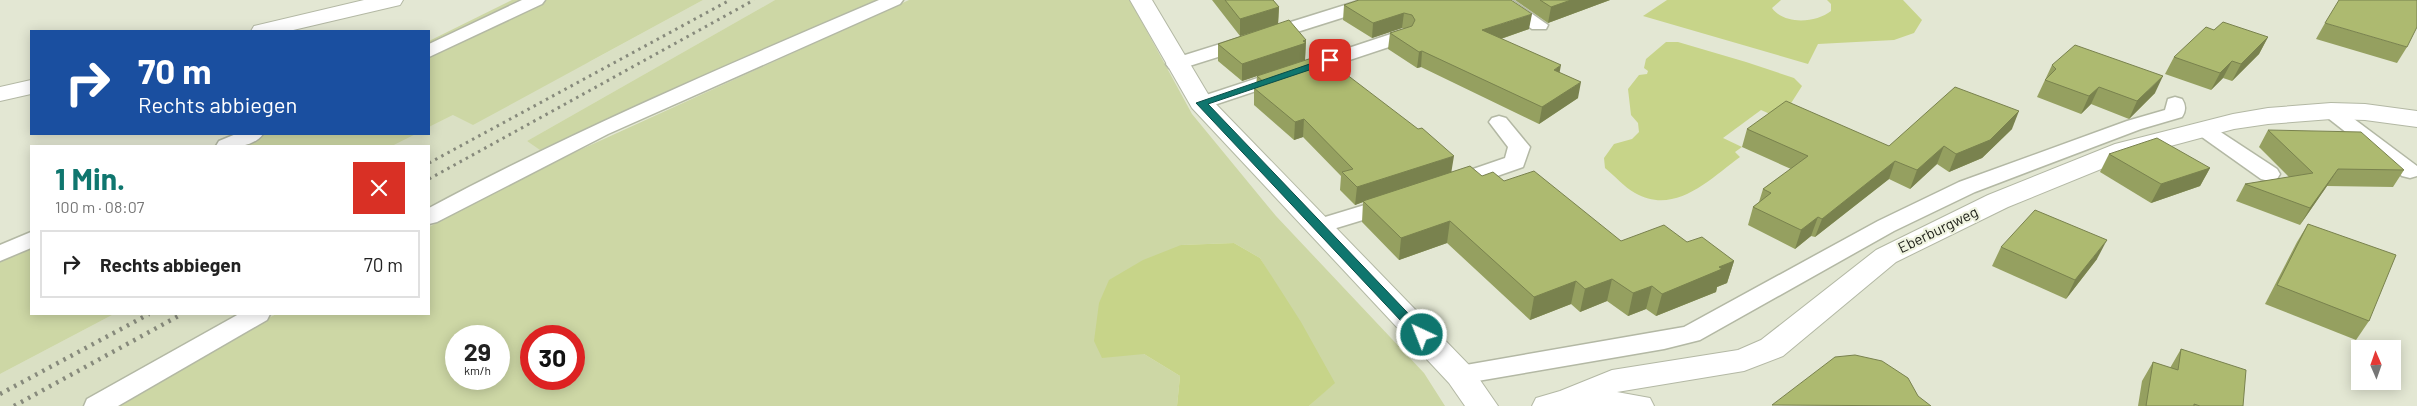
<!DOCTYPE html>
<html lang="de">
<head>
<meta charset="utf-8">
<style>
	:root { --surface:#fff; --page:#f2f2f2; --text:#222; --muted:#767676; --line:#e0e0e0; --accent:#0f766e }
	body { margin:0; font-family:Barlow,sans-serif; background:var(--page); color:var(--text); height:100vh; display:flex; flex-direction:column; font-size:19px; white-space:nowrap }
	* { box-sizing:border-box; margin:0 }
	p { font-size:16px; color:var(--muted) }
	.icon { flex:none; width:28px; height:28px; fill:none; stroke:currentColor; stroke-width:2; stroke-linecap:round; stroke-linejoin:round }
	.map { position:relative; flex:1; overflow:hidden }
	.sheet { position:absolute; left:30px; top:145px; width:400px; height:170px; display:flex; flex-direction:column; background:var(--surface); border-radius:0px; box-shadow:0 2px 12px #0003 }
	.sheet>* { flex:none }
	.hud { position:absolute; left:30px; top:30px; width:400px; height:105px; border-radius:0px; box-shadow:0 2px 12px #0003; background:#1a4fa0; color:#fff; overflow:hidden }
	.needle { width:32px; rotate:358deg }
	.tools { position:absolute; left:2351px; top:340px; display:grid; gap:10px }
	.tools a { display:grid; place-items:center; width:50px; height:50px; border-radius:0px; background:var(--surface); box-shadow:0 2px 12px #0003; font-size:25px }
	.speed { position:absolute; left:445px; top:325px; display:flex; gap:10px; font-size:25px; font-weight:700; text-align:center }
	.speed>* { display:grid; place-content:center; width:65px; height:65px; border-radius:50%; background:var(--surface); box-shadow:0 2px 12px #0003; line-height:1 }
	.speed small { font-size:12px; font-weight:400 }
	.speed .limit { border:8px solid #d22; background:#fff; color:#111 }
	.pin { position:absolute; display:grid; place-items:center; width:42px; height:42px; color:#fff; margin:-21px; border-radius:10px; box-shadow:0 2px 8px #0006 }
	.me { position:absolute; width:55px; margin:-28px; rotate:317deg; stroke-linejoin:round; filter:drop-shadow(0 0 4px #0008) }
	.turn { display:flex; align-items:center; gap:18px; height:105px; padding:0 25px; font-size:22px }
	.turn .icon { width:65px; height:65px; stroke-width:2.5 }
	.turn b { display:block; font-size:35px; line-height:42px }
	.round { display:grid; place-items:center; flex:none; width:52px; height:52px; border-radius:0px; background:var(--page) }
	.headline { display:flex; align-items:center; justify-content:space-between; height:85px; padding:0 25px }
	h1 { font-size:30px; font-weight:700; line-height:38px; color:var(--accent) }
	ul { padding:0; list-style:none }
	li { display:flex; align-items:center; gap:15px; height:68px; margin:0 10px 8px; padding:0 15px; border:2px solid var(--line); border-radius:0px }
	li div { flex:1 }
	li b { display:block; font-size:19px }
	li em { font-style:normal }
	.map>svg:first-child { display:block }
</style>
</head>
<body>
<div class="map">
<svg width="2417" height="406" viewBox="0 0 2417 406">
	<rect width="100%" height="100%" fill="#e3e7d3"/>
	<g fill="#dae0c4">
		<path d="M703,0h72l-248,141 33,18 -131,68v-81h-37l24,-12h13v-7l24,-12 138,-54z"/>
		<path d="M114,314h162l-163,92h-113v-32z"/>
	</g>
	<g fill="#cdd7a5" fill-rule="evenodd">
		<path d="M512,0h191l-230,125 -20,-10 -24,12v-86z"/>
		<path d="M775,0h108l-343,150 -13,-9z"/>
		<path d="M909,0h221l62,114 84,102 148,157 21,33h-136l25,-23 -74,-125 -26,-15 -53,2 -37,109 36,22 -3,30h-1064l163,-92h153v-87l131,-68zM456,336h43v43h-43zM531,336h43v43h-43z"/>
		<path d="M238,134h178l-24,12h-180z"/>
		<path d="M31,232v82h83l-114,60v-127z"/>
	</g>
	<g fill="#c7d489">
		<path d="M1667,0h114l-9,8c12,17 44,15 59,3v-7l-4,-4h76l19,20 -8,13 -20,7 -76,4 -10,20 -165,-48z"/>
		<path d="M1666,42h12l68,20 48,16 8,8 -21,33 -46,33 5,5c-30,22 -65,59 -105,36 -11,-6 -20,-17 -30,-25l-1,-10 10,-14 18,-5 7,-7 -1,-9 -7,-8 -3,-26 11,-14 8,-1 1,-3 -4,-3 2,-9z"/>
		<path d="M1234,243l26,15 41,64 34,61 -26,23h-132l3,-30 -36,-22 -42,4 -8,-17 5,-38 10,-23 34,-20 38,-15z"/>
	</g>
	<path fill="#e3e7d3" d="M1761,110l20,9 -39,28 -19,-9z"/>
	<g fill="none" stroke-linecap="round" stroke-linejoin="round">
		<g stroke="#b3b8a4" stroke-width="3">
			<g id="lane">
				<path d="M522,0h23l-3,4 -113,53v-13z"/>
				<path d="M879,0h24l-3,4 -292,130 -171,88 -8,2v-16c146,-78 298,-143 450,-208z"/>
				<path d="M1361,0h28l-3,4 -203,64h-14l-3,-4 3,-4z"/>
				<path d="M1490,0h22l36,25 -2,4h-14z"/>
				<path d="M1403,30l7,2 2,4 -2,4 -202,67 -7,2 -7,-2 -3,-4 3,-4z"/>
				<path d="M2175,97l7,2c4,6 4,12 0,18l-41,12 -166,63 -81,39 -194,109 -36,9 -204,35 -9,-2 -4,-7 4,-7 9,-2 224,-39 194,-106 81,-39 168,-61 38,-11 3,-11z"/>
				<path d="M2331,105l7,2 79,59v10l-7,2 -8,-2 -78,-61 -3,-4 3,-4z"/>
				<path d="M1499,116l7,2 24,29 -7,20 -63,22 -8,2 -8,-2 -3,-5 3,-5 61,-21 3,-11 -19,-25 3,-4z"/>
				<path d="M2206,125l7,2 64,42 3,5 -3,5 -8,2 -8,-2 -62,-44 -3,-4 3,-4z"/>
				<path d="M236,134h27c-10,14 -31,13 -47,12l3,-5z"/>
				<path d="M1391,197l8,2 3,5 -3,5 -79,24 -8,-2 -4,-5 4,-5z"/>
				<path d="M31,232v16l-31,13v-16z"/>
				<path d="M239,314h31l-3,6 -149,86h-34l3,-7z"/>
			</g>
		</g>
		<g stroke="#b3b8a4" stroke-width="2">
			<g id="street">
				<path d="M364,0h39l-3,5 -111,26h-38l3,-5z"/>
				<path d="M1130,0h22l59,99 260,268 27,39h-33l-16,-23 -257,-275z"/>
				<path d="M31,80v14l-31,7v-14z"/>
				<path d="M2331,103l34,1 52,7v16l-52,-7 -34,-1 -63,5 -34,5 -101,27 -125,51 -112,55 -113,94 -39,15 -127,21 33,6 4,8h-122l4,-8 24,-7 52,-21 126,-20 23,-10 115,-90 112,-55 127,-51 118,-30 35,-6z"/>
			</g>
		</g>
		<use href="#lane" fill="#fff" fill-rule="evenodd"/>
		<use href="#street" fill="#fff" fill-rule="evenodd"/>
		<g stroke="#878a7c" stroke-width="3" stroke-dasharray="2.5 4.5" stroke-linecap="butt">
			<path d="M429,163l301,-163"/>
			<path d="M429,179l325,-179"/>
		</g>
		<g stroke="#878a7c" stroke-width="4.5" stroke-dasharray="2.5 5.5" stroke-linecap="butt">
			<path d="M0,394l149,-80"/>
			<path d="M14,406l168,-92"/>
		</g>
	</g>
	<g fill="#95a060">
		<path d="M1212,0h61l6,7 -1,17 28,16 -1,20 147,112 30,4 22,5 117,60 66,1 47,19 -7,22 -10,4 -1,5 -60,24 -10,-7 -18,7 -21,-15 -27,11 -9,-8 -41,16 -83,-77 -48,17 -37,-38 1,-20 -8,3 -15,-15 1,-14 -38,-39 -9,3 -40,-35v-17l2,-1 1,-11 -15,5 -24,-20v-17l47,-16 -25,8z"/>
		<path d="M1515,0h95l-62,23z"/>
		<path d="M1344,5l185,24 -28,10 59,34 18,25 -39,26 -118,-57 -4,1 -29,-19 2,-16 15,-4 -3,-1 -30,10 -29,-18z"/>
		<path d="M2325,23l82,24 -10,16 -81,-24z"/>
		<path d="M2268,37l-9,17 -27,27 -9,-3 -12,12 -46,-16 9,-17z"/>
		<path d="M2052,65l103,28 -26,26 -38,-15 -10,10 -44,-17z"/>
		<path d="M1747,129l142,17 123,-17 -30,29 -33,14 -12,-8 -27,25 -21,-10 -74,58 -4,-1 -16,13 -47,-24 5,-18 6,-5 4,-13 28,-20 -49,-22z"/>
		<path d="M2268,130l136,40 -11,17 -66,-1 -27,39 -64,-24 9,-17 44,-7 -30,-30z"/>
		<path d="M2109,154l101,14 -10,18 -49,17 -51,-31z"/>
		<path d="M2308,224l61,97 -13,19 -91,-36 32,-62z"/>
		<path d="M2001,247l96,12 -31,40 -74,-33z"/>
		<path d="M2181,349l62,57h-105l4,-25 11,-19 17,6z"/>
	</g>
	<g fill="#79824e">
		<path d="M1571,0h39l-62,23 3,-16z"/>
		<path d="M1279,7l-1,17 -38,12v-17z"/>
		<path d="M1404,13l-2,15 -30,10 1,-15z"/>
		<path d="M1532,14l-3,15 -49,17 2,-16z"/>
		<path d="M2268,37l-9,17 -27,27 9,-17z"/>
		<path d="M1306,40l-1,20 -63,21v-17z"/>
		<path d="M1422,51l-1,16 -4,1 2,-16z"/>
		<path d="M2232,61l-9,17 -12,12 9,-17z"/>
		<path d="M1561,65l-3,16 -4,-11z"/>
		<path d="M2163,76l-8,17 -26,26 8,-18z"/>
		<path d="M1581,82l-3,16 -39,26 3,-17z"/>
		<path d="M2099,87l-8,17 -10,10 8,-18z"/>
		<path d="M2019,111l-7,18 -30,29 -33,14 7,-18z"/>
		<path d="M1304,119l-1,18 -9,3 1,-18z"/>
		<path d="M1944,146l-7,18 -27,25 7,-19z"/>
		<path d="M1454,156l-3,18 -88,27v1l-8,3 2,-18z"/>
		<path d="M1895,161l-6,18 -74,58 7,-18z"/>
		<path d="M2210,168l-10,18 -49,17 10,-19z"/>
		<path d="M2338,169l-11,17 -27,39 10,-17z"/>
		<path d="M1818,217l-7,19 -16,13 6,-19z"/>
		<path d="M1450,221l-3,22 -48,17 2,-22z"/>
		<path d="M2107,240l-10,19 -31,40 9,-19z"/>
		<path d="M1734,261l-7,22 -10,4 -1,5 -60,24 6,-22 57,-27z"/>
		<path d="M1612,279l-5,22 -27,11 5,-23z"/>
		<path d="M1576,281l-5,23 -41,16 4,-23z"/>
		<path d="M1652,286l-6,23 -18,7 5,-23z"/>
	</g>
	<g fill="#adba70" stroke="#79824e">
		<path d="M1225,0h48l6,7 -39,12z"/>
		<path d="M1359,0h152l21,14 -50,16 79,35 -7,5 27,12 -39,25 -120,-56 -3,1 -29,-19 22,-7 3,-6 -3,-5 -8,-2 -31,10 -29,-18z"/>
		<path d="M1540,0h31l-20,7z"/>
		<path d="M2339,0h78v27l-10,20 -82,-24z"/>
		<path d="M1289,20l17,20 -3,1 3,2 -64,21 -24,-20z"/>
		<path d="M2223,22l45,15 -27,27 -9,-3 -12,12 -46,-16 32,-30 8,3z"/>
		<path d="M2075,45l88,31 -26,25 -38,-14 -10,9 -44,-16 11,-11 -4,-4z"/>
		<path d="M1321,55l97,74 4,-1 32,28 -97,31 -15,-15 11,-3 -49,-50 -9,3 -41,-34 12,-4 -9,-8z"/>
		<path d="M1955,87l64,24 -29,29 -34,14 -12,-8 -27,24 -22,-9 -73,58 -4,-2 -17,13 -48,-23 18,-14 -8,-4 45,-33 -61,-27 39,-28 103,45z"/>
		<path d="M2268,130l93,2 43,38 -66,-1 -28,39 -65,-24 68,-11z"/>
		<path d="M2157,138l53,30 -49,16 -52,-30z"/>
		<path d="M1470,166l12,10 11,-4 11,9 30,-10 87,70 43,-16 23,17 15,-5 32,24 -15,6 3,2 -60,25 -10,-8 -19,7 -21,-14 -27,10 -9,-8 -42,16 -84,-76 -49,17 -38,-37z"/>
		<path d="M2035,210l72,30 -32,40 -74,-33z"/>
		<path d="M2308,224l88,31 -27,66 -92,-36z"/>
		<path d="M2181,349l65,21 -3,36h-43l-6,-2v2h-48l7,-44 25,8z"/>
		<path d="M1855,355l27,6 26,17 10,18 13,10 -159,-1 63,-48z"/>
	</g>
	<path fill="#0f766e" stroke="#0a4d48" d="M1330,57l5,3 -2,2 -125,42 218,228 2,3 -2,3h-9l-221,-235z"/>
	<g text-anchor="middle" stroke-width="4.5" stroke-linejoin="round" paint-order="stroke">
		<g font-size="15" fill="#1c1e17" stroke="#f0f4e0">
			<text transform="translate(1938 230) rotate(-26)" y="5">Eberburgweg</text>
		</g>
	</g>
</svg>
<div class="tools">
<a><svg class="needle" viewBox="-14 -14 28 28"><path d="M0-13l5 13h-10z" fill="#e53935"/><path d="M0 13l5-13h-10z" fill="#767676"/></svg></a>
</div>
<div class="speed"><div>29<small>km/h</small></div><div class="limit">30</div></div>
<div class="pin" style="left:1330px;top:60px;background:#d93025"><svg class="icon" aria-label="arrive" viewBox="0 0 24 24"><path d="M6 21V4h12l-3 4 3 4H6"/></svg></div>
<svg class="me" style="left:1422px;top:335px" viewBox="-20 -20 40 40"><circle r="17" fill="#0f766e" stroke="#fff" stroke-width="3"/><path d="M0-11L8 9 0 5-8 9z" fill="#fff"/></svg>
<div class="hud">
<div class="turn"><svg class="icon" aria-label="right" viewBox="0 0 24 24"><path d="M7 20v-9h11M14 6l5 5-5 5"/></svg><div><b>70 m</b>Rechts abbiegen</div></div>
</div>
<section class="sheet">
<div class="headline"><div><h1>1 Min.</h1><p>100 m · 08:07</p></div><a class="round" style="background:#d93025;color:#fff"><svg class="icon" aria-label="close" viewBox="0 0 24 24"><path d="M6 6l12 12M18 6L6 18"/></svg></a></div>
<ul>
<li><svg class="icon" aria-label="right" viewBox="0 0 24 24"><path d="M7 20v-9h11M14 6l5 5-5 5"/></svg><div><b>Rechts abbiegen</b></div><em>70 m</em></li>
</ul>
</section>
</div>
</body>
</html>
